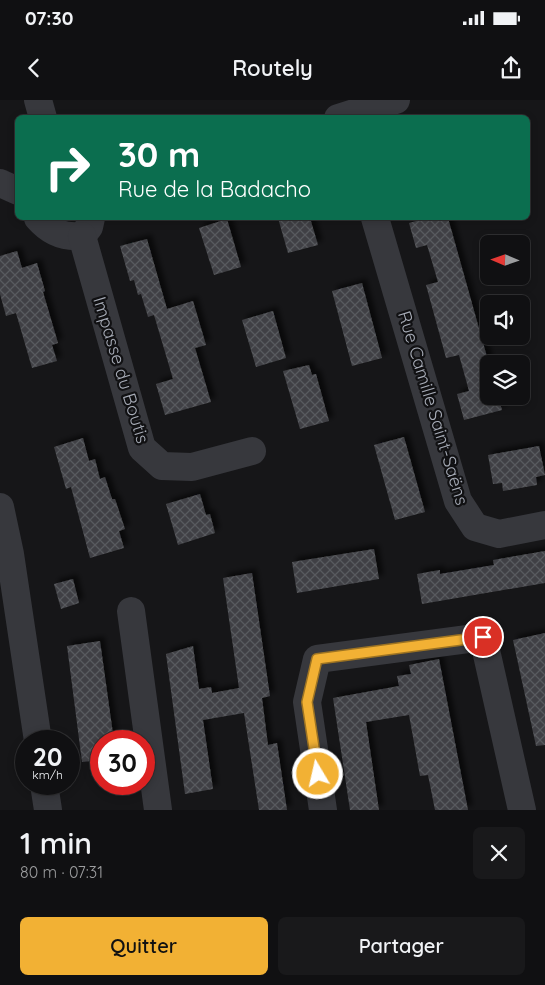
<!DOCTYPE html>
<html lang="fr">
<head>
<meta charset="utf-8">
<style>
	:root { --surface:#101012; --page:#19191b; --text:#f1f3f6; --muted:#9c9d9f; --line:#303032; --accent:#f2b134 }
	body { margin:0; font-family:Quicksand,sans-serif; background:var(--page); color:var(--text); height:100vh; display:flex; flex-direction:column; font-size:19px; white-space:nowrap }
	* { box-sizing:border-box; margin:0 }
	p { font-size:16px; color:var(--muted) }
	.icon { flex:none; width:28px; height:28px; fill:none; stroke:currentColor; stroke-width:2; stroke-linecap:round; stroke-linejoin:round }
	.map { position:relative; height:710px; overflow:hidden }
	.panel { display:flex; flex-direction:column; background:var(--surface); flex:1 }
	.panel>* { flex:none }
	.guide { position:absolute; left:15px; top:15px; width:515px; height:105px; border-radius:8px; box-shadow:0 2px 8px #0003,0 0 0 1px var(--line); background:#0b6e4f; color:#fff; overflow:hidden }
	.needle { width:32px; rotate:272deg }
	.buttons { position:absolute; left:480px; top:135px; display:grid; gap:10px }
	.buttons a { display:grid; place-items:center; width:50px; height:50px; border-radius:8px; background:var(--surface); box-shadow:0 2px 8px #0003,0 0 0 1px var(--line); font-size:25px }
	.speed { position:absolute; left:15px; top:630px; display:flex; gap:10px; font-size:25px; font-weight:700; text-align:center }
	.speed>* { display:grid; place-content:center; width:65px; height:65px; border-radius:50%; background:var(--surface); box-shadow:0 2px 8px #0003,0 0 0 1px var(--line); line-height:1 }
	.speed small { font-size:12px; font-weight:400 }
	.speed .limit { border:8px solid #d22; background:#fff; color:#111 }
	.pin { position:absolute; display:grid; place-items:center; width:42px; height:42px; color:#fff; margin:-21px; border:2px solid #fff; border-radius:50%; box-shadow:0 1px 5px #0007 }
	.me { position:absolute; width:55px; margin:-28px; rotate:351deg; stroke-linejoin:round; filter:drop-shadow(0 0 4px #0008) }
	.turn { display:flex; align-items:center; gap:18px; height:105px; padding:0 20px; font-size:22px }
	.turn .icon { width:65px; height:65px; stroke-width:2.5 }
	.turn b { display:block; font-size:35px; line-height:42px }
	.round { display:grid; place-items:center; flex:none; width:52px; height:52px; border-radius:8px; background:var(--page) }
	.summary { display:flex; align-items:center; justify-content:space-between; height:85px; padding:0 20px }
	h1 { font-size:30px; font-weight:600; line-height:38px }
	.primary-button { display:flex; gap:10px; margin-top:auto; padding:10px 20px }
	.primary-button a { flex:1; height:58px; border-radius:8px; background:var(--accent); color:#111; font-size:20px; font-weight:600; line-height:58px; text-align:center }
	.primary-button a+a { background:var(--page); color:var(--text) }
	.status { display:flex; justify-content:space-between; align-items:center; height:35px; padding:0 25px; background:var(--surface); direction:ltr }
	.status svg { height:14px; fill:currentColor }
	header { display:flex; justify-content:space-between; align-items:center; height:65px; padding:0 20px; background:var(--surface); font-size:22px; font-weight:600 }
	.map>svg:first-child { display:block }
</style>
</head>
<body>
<div class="status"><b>07:30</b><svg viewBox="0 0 49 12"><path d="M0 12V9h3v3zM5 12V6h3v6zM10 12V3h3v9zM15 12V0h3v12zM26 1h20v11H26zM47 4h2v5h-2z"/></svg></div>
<header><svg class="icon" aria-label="back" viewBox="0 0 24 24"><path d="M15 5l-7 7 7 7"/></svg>Routely<svg class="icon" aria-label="share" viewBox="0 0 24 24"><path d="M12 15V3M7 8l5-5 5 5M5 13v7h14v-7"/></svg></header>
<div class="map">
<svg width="545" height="710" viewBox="0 0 545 710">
	<defs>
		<pattern id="building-cross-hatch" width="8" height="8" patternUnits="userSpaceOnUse" patternTransform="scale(1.25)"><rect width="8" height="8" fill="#404145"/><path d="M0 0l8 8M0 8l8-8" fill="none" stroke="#595a5e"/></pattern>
		<filter id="shadow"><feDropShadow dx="4.5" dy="-4.5" stdDeviation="2.5" flood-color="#0009"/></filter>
	</defs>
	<rect width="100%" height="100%" fill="#161618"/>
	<g fill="url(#building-cross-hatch)" filter="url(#shadow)">
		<path d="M278,118h32l8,27 -30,8z"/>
		<path d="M427,118h21l41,146v32h9l4,14 -38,10 -7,-26 12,-3 -10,-36 -13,3 -20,-73 12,-3 -11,-37 -11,3 -7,-25z"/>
		<path d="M227,119l14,48 -27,8 -15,-47z"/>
		<path d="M147,139l20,70 26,-8 13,44 -11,3 16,54 -46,13 -9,-31 17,-5 -19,-64 -6,2 -7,-23 -3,1 -4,-15 -4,1 -10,-35z"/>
		<path d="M17,151l5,17 15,-5 8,28 -2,1 15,51 -6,2 5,16 -25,7 -16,-55 -10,3 -6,-22v-38z"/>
		<path d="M362,183l20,75 -30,8 -20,-75z"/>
		<path d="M273,211l13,47 -30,9 -14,-47z"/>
		<path d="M309,265l3,10 4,-1 13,47 -29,8 -17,-58z"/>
		<path d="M404,337l21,75 -30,8 -21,-75z"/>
		<path d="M83,338l6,23 6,-2 5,20 5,-2 7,22h3l10,30 -6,2 5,17 -34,10 -19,-71 -5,2 -12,-42z"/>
		<path d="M539,346l6,29 -9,2 1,8 -34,6 -1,-8 -9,1 -5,-29z"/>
		<path d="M200,394l6,21 4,-1 5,19 -37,12 -12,-41z"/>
		<path d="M374,449l5,30 -82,14 -5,-31z"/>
		<path d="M545,451v32l-123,21 -5,-30 23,-4v4l54,-9 -1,-5z"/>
		<path d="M252,473l18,123 -8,2 6,47 9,-2 10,67h-28l-15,-97 -41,7 10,69 -28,5 -19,-140 27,-8 6,43 12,-2 1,6 27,-5 -16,-110z"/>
		<path d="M73,479l6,24 -18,6 -7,-25z"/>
		<path d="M545,533v112l-9,1 -23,-106z"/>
		<path d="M100,541l14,100h-13v19l-19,2 -15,-116z"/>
		<path d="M439,559l29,151h-33l-7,-35 -8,1 -11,-61 -43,7 13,88h-29l-17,-112 66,-12 -2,-10 14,-2 -2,-9z"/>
	</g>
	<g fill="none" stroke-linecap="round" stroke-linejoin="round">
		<g stroke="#37383d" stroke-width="28">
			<path d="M38,0l5,18"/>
			<path d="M338,18l58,-18"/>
			<path d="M0,83l18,8"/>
			<path d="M38,118c12,14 25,20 44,18l7,-9 2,-9"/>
			<path d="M375,118l83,283 17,26 24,7 46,-9"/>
			<path d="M82,136l60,212 20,18 30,1 60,-16"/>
			<path d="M0,407l10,47 28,187"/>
			<path d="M131,511l27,199"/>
			<path d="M44,684l4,26"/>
			<path d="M323,710l-16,-108 10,-43 166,-22 39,173"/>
		</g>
	</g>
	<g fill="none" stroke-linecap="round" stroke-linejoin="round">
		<g stroke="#9d7322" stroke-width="12">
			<path id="route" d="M318,674l-11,-72 10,-43 166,-22"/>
		</g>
		<use href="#route" stroke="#f2b134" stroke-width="9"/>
	</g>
	<g text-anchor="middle" stroke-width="4.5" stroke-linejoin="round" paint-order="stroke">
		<g font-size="18" fill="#a8adb8" stroke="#111113">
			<text transform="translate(121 270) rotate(73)" y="6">Impasse du Boutis</text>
			<text transform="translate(433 308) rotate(73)" y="6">Rue Camille Saint-Saëns</text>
		</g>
	</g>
</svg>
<div class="buttons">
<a><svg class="needle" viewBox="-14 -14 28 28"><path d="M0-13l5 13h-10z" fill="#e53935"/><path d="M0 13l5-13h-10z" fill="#9c9d9f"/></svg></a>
<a><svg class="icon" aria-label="sound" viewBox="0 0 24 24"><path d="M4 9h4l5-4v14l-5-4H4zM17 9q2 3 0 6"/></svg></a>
<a><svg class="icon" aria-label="layers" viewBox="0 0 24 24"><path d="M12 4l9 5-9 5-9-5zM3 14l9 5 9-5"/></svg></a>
</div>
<div class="speed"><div>20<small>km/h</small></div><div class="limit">30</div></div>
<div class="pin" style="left:483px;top:537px;background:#d93025"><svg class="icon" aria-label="arrive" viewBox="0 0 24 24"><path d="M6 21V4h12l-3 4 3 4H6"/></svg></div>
<svg class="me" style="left:318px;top:674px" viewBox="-20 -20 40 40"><circle r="17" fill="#f2b134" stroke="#fff" stroke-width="3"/><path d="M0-11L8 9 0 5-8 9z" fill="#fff"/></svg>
<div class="guide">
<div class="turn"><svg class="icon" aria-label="right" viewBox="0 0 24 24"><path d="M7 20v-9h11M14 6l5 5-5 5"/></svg><div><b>30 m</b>Rue de la Badacho</div></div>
</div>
</div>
<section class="panel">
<div class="summary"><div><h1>1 min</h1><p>80 m · 07:31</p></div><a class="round"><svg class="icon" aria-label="close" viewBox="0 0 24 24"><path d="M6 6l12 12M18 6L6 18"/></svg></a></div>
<div class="primary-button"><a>Quitter</a><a>Partager</a></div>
</section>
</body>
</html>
